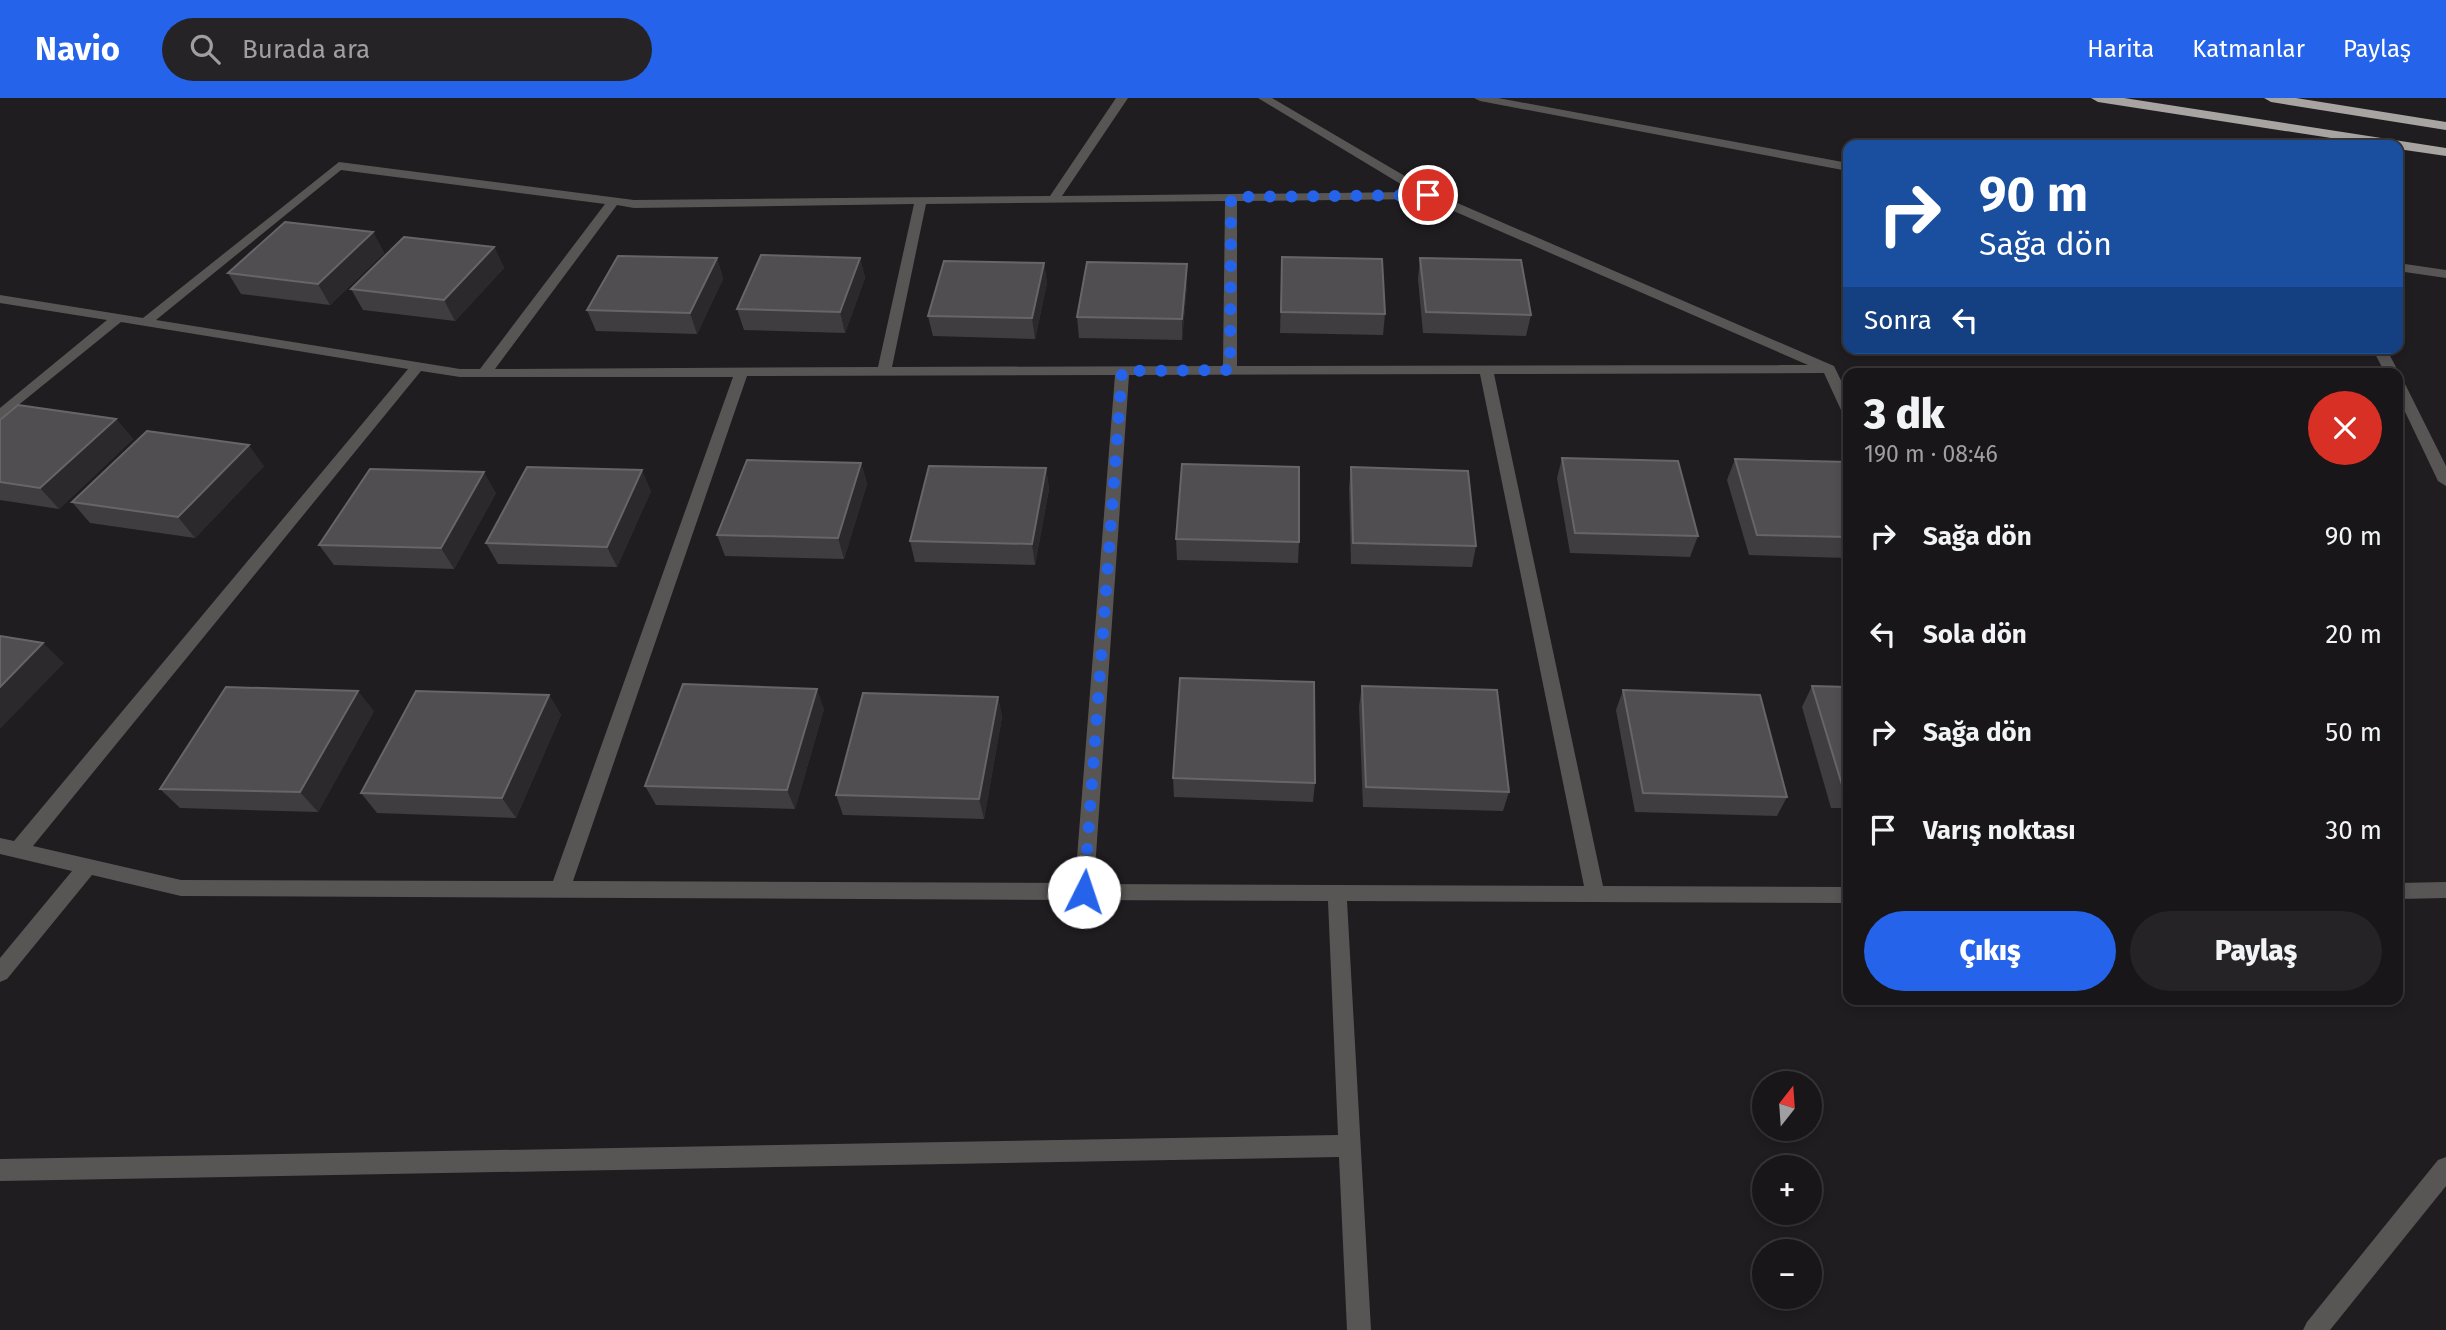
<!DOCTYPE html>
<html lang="tr">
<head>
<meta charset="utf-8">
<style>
	:root { --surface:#181618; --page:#252325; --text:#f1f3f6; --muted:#9f9fa2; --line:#363537; --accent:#2563eb }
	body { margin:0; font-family:"Fira Sans",sans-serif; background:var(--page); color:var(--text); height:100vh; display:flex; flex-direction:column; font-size:26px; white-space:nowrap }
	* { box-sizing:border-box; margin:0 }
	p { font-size:23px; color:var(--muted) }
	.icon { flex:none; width:38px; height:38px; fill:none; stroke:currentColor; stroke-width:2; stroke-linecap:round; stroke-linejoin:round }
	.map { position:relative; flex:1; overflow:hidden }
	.drawer { position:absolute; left:1843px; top:270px; width:560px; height:637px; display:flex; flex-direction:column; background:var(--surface); border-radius:14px; box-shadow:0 4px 10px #0003,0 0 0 2px var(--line) }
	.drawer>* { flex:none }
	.banner { position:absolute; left:1843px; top:42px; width:560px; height:214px; border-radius:14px; box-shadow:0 4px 10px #0003,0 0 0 2px var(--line); background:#1a4fa0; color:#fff; overflow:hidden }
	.needle { width:46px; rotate:17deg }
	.buttons { position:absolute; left:1752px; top:973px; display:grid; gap:14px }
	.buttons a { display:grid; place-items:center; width:70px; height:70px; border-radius:50%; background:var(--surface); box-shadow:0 4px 10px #0003,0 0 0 2px var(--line); font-size:35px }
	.pin { position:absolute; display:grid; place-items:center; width:60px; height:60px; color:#fff; margin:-30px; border:4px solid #fff; border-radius:50%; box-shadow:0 2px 7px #0007 }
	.me { position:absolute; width:77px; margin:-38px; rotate:4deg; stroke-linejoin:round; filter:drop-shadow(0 0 5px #0008) }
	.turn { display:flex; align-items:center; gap:24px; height:147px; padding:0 21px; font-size:32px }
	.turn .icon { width:91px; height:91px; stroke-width:2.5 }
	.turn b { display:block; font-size:49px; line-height:60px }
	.then { display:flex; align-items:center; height:66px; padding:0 21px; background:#0003; gap:14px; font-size:26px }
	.round { display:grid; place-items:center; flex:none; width:74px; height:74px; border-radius:37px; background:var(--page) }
	.head { display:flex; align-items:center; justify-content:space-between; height:119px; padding:0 21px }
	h1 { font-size:42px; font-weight:800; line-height:52px }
	.primary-button { display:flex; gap:14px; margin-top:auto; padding:14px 21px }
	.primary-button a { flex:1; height:80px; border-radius:42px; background:var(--accent); color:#fff; font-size:28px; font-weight:800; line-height:80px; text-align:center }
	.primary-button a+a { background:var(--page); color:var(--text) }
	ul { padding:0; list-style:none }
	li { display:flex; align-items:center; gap:21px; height:98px; padding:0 21px }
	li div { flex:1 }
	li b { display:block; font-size:26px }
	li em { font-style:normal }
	header { display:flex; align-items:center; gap:42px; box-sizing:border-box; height:98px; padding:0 35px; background:var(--accent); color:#fff }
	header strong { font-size:33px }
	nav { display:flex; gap:38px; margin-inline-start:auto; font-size:24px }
	.search { width:490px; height:63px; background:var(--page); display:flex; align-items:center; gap:18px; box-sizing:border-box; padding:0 24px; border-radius:38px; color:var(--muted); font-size:26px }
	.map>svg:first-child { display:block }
</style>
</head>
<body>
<header>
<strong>Navio</strong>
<div class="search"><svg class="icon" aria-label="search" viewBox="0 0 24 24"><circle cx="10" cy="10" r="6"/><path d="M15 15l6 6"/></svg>Burada ara</div>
<nav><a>Harita</a><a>Katmanlar</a><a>Paylaş</a></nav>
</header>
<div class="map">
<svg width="2446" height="1232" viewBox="0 0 2446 1232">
	<rect width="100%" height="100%" fill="#201d20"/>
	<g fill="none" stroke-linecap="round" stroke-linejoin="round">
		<g fill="#585655" fill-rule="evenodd">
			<path d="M1116,0h12l-66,98 352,-4 -156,-94h14l160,94 402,174 14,29v20l-7,-5 -17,-37 -330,1 109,512 245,1v16l-501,-2 24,429h-24l-8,-173 -1339,24v-22l1338,-24 -10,-234 -1147,-5 -89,-21 -85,104 -7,3v-24l72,-87 -72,-17v-16l14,3 394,-472 -287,-47 -121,98v-12l107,-88 -107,-17v-8l143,23 196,-156 295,38 416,-4zM341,72l264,34 -125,165h-20l-304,-49zM1426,101l382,166 -571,1v-165zM1225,103l-2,165 -331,1 34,-163zM914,106l-36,163 -383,2 122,-164 17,3zM421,273l39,6h273l-180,504 -372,-1 -148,-34zM1480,276l104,512 -490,-2 35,-509zM1115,277l-40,508 -502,-2 174,-505z"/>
			<path d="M1474,0h24l350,65v8l-368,-70z"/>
			<path d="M2398,165l48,7v8l-48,-7z"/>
			<path d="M2372,250h14l13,25 -1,2v-2h-13z"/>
			<path d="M2398,282l7,4 41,82v20l-8,-5 -40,-84z"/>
			<path d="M2446,784v16l-48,1v-16z"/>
			<path d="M2446,1059v29l-116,144h-27l4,-8 131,-162z"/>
		</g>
		<g fill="#a8a4a1" fill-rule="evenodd">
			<path d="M2091,0h33l322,50v8l-48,-7v-4h-22l-278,-43z"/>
			<path d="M2264,0h32l150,24v8l-175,-28z"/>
		</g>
	</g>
	<g fill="#3f3d3f">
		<path d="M373,134l11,21 -54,52 -89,-11 -13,-21z"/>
		<path d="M494,149l10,21 -49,53 -92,-11 -12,-21z"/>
		<path d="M1282,159l103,57 -2,21 -103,-2z"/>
		<path d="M717,160l6,21 -26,55 -101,-3 -9,-21z"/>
		<path d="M860,160l5,20 -20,55 -101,-3 -7,-21z"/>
		<path d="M1420,160l111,57 -5,21 -103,-3 -5,-54z"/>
		<path d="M1044,165l3,20 -12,56 -102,-3 -5,-20z"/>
		<path d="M1187,166v21l-5,55 -103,-2 -2,-21z"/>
		<path d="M116,321l17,20 -74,70 -59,-9v-80z"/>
		<path d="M1562,360l136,78 -8,21 -120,-4 -13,-75z"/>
		<path d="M1735,361l113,3v96l-99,-3 -22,-75z"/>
		<path d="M861,365l6,21 -23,75 -119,-3 -8,-21z"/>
		<path d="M264,368l-69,72 -105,-15 -18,-21z"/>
		<path d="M1351,369l125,79 -4,21 -121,-3 -2,-76z"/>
		<path d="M1046,370l3,21 -14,76 -120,-3 -5,-21z"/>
		<path d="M651,393l-34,76 -119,-3 -12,-21z"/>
		<path d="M496,395l-42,76 -120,-4 -15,-20z"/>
		<path d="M1176,441l123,3 -1,21 -121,-3z"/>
		<path d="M1362,588l147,106 -6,19 -140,-4 -4,-101z"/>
		<path d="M1812,588l36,1v121h-17l-29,-101z"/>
		<path d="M1623,592l164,107 -10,19 -142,-4 -19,-102z"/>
		<path d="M549,597l12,20 -45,103 -139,-5 -16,-20z"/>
		<path d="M998,599l4,20 -18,102 -141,-4 -7,-20z"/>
		<path d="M824,611l-29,100 -139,-4 -11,-19z"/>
		<path d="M374,613l-56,101 -138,-4 -20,-19z"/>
		<path d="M1173,680l142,5 -2,19 -139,-5z"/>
	</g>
	<g fill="#2b292b">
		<path d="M373,134l11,21 -54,52 -12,-21z"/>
		<path d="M494,149l10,21 -49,53 -11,-21z"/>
		<path d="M717,160l6,21 -26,55 -7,-21z"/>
		<path d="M860,160l5,20 -20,55 -5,-21z"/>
		<path d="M1044,165l3,20 -12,56 -3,-21z"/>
		<path d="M1187,166v21l-5,55v-21z"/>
		<path d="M116,321l17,20 -74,70 -19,-21z"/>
		<path d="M249,347l15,21 -69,72 -17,-21z"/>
		<path d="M861,365l6,21 -23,75 -6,-21z"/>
		<path d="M1046,370l3,21 -14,76 -3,-21z"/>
		<path d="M642,372l9,21 -34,76 -10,-20z"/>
		<path d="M484,374l12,21 -42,76 -13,-21z"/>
		<path d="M43,545l21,20 -64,66v-42z"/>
		<path d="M817,591l7,20 -29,100 -8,-19z"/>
		<path d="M358,593l16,20 -56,101 -18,-20z"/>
		<path d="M549,597l12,20 -45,103 -14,-20z"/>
		<path d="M998,599l4,20 -18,102 -5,-20z"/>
	</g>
	<g fill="#504e50" stroke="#676567" stroke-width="2">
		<path d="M285,124l88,10 -55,52 -90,-11z"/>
		<path d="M404,139l90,10 -50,53 -93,-11z"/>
		<path d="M761,157l99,3 -20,54 -103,-3z"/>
		<path d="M618,158l99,2 -27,55 -103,-3z"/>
		<path d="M1282,159l100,2 3,55 -104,-2z"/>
		<path d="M1420,160l101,2 10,55 -105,-3z"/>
		<path d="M944,163l100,2 -12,55 -104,-2z"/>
		<path d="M1087,164l100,2 -5,55 -105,-2z"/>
		<path d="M18,307l98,14 -76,69 -40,-6v-62z"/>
		<path d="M147,333l102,14 -71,72 -106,-15z"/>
		<path d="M1562,360l116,3 20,75 -123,-3z"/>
		<path d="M1735,361l113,3v75l-91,-2z"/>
		<path d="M747,362l114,3 -23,75 -121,-3z"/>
		<path d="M1182,366l117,3v75l-123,-3z"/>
		<path d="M929,368l117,2 -14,76 -122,-3z"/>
		<path d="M527,369l115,3 -35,77 -121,-4z"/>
		<path d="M1351,369l117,4 8,75 -123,-3z"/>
		<path d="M370,371l114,3 -43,76 -122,-3z"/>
		<path d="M0,538l43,7 -43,44z"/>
		<path d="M1180,580l134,4 1,101 -142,-5z"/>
		<path d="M683,586l134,5 -30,101 -142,-4z"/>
		<path d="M1362,588l135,4 12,102 -143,-5z"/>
		<path d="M1812,588l36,1v101h-5z"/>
		<path d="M226,589l132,4 -58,101 -140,-3z"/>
		<path d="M1623,592l137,5 27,102 -144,-4z"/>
		<path d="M416,593l133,4 -47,103 -141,-5z"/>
		<path d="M863,595l135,4 -19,102 -143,-4z"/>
	</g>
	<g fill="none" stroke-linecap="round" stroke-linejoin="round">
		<path stroke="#2563eb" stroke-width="12" stroke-dasharray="0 21.6" d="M1084,794l38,-521 108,-1 1,-173 197,-2"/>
	</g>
</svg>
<div class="buttons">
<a><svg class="needle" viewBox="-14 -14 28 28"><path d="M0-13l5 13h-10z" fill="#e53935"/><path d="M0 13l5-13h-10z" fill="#9f9fa2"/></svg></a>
<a>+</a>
<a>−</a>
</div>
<div class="pin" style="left:1428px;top:97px;background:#d93025"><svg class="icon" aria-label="arrive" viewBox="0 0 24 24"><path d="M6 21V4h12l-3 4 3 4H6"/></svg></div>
<svg class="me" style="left:1084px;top:794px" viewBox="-20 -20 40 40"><circle r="19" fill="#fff"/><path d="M0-13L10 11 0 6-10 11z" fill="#2563eb"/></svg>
<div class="banner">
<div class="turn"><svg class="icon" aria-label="right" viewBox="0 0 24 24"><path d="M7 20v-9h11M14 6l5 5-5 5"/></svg><div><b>90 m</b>Sağa dön</div></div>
<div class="then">Sonra<svg class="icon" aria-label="left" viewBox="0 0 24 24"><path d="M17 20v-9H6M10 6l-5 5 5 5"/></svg></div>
</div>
<section class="drawer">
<div class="head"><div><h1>3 dk</h1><p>190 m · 08:46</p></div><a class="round" style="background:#d93025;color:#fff"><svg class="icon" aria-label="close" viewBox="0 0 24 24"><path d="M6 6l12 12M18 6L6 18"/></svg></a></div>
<ul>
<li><svg class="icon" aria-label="right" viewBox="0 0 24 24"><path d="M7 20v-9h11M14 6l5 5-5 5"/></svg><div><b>Sağa dön</b></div><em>90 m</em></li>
<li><svg class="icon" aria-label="left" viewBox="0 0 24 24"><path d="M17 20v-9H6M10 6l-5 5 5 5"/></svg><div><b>Sola dön</b></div><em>20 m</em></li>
<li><svg class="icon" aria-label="right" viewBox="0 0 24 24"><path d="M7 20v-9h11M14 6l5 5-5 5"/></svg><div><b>Sağa dön</b></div><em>50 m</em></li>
<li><svg class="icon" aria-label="arrive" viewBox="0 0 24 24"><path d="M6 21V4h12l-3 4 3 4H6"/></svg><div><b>Varış noktası</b></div><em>30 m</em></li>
</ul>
<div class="primary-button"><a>Çıkış</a><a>Paylaş</a></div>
</section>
</div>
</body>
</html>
